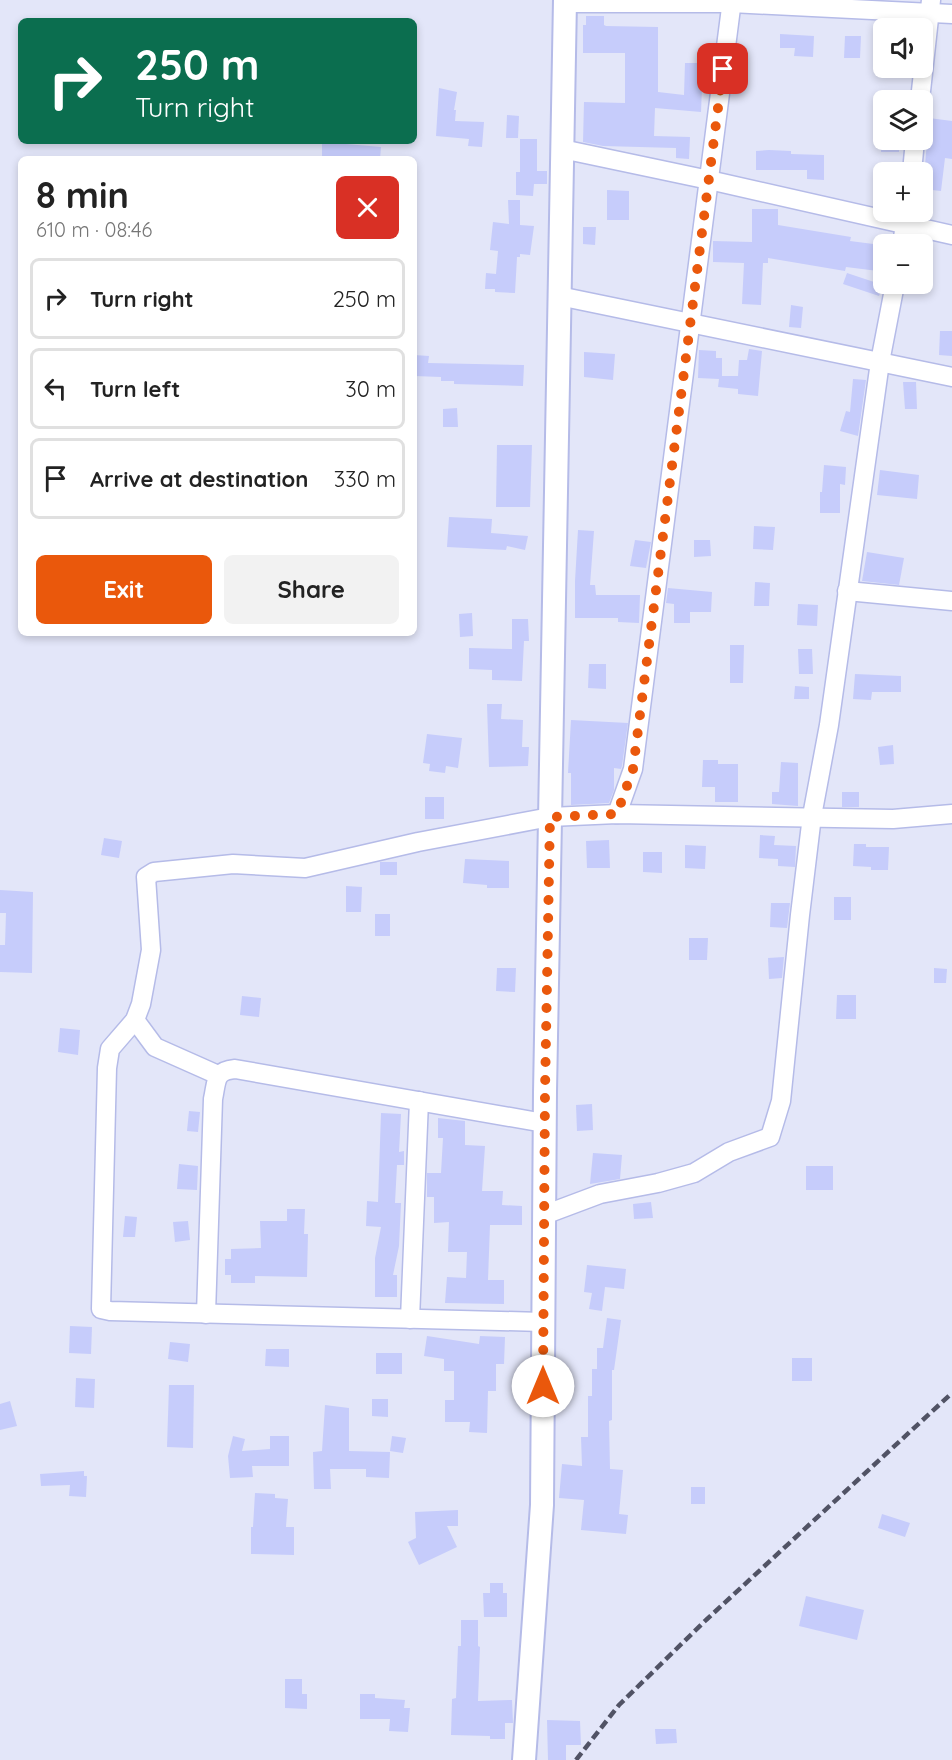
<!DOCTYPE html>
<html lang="en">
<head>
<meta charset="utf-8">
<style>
	:root { --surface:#fff; --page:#f2f2f2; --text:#222; --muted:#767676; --line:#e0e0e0; --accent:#ea580c }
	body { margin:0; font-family:Quicksand,sans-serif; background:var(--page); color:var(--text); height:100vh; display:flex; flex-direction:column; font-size:22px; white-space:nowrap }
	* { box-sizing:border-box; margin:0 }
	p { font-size:20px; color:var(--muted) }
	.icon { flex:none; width:33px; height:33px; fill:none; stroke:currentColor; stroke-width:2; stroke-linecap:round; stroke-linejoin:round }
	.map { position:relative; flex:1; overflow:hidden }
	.sheet { position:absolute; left:18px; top:156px; width:399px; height:480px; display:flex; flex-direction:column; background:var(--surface); border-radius:9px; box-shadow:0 3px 9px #0003 }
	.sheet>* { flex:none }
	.top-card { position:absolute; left:18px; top:18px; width:399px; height:126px; border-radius:9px; box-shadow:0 3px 9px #0003; background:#0b6e4f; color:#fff; overflow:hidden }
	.fabs { position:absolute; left:873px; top:18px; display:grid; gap:12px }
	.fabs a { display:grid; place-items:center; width:60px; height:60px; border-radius:9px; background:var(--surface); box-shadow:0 3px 9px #0003; font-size:30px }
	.pin { position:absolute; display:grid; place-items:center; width:51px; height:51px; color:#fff; margin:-26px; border-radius:12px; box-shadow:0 3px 9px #0006 }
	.me { position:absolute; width:66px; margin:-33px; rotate:0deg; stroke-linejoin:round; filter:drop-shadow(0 0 4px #0008) }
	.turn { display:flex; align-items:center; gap:21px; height:126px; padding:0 18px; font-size:27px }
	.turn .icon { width:78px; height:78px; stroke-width:2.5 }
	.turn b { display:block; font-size:42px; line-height:51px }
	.round { display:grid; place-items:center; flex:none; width:63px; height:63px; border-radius:9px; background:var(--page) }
	.headline { display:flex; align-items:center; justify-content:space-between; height:102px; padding:0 18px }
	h1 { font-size:36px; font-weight:700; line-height:45px }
	.button { display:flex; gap:12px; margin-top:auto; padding:12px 18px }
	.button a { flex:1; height:69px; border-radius:9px; background:var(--accent); color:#fff; font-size:24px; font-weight:700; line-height:69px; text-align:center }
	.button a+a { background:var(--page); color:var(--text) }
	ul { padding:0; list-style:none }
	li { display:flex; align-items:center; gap:18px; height:81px; margin:0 12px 9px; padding:0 6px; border:3px solid var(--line); border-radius:9px }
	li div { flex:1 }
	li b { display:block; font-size:22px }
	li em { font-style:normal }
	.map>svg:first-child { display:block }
</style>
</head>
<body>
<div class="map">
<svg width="952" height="1760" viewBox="0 0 952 1760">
	<rect width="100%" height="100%" fill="#e3e6f9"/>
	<g fill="#c6ccfb">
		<path d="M586,16h18v9l2,1 52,1v65l26,3 1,-32h18l-2,49 -46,-4 -1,28 36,1 -1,22 -13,-1v-10l-73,-2 -20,-4 1,-40 41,1v-50h-42v-28h3z"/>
		<path d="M780,34l34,2 -1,21 -19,-1 1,-8h-15z"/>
		<path d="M845,36h16l-1,22h-16z"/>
		<path d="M439,88l18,4 -3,18h2l-1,11 29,1 -2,25 -14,-1 1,-7 -33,-3z"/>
		<path d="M507,115l12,1 -1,22h-12z"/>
		<path d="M929,118l23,3v38l-7,-1 -4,33 -18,-2z"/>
		<path d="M520,139h17v32h10v13h-13l-1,12 -17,-1v-23h4z"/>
		<rect x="881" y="140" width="18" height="12"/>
		<path d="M322,141h24v3l35,3 -1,12h-58z"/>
		<path d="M769,150l22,1v3l33,1v25l-17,-1v-9h-51v-19z"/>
		<path d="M607,190l22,1v29h-22z"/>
		<path d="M508,200h12v25l14,1 -4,29 -10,-1v3h-3l-2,36 -20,-1v-3h-10l1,-16 10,1 2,-23 -8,-1 3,-28 16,2z"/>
		<path d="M752,209h26v16l73,12 -1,4 31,4 -3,26 -32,-4 -1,4 -77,-13v5h-5l-2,42 -19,-1 2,-41 -31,-1v-21l39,1z"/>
		<path d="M583,227h13l-1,18 -12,-1z"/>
		<path d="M847,273l36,12 -4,11 -36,-12z"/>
		<path d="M791,305l12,2 -2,21 -12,-1z"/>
		<path d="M940,331h12v25l-13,-1z"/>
		<path d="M749,349l13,2 -4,45 -20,-2v-5l-20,-2 1,-8 -21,-1 1,-28 17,1v7h6v18h16l1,-16h8z"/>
		<path d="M584,352l31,2 -2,26 -29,-3z"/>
		<path d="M414,355l15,1 -1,7 96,2 -1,21 -69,-2v-3h-13v-4l-27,-1z"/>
		<path d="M853,379l13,1 -8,56 -18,-5 6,-20 4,1z"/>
		<path d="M903,382h13l1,27h-12z"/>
		<path d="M457,408l1,19h-15v-18z"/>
		<path d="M497,445h35l-2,62h-34z"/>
		<path d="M824,465l22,2 -1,18 -5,-1v29h-20v-21h2z"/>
		<path d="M880,470l39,5 -2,24 -40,-4z"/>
		<path d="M449,517l43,2 -1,14 37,3 -3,14 -18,-4 -1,4 -59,-3z"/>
		<path d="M754,526l21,1 -2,23 -20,-1z"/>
		<path d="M578,530l16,1 -4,54h5l1,10h44l-1,28 -21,-1v-4h-43v-37z"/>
		<path d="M635,540l16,2 -5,26 -16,-2z"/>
		<path d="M694,540h16l1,16 -17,1z"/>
		<path d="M867,552l37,6 -5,27 -37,-4z"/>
		<path d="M755,582l15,1 -1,23h-15z"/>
		<path d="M668,588l44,4 -1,20h-21v11h-16v-19l-8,-1z"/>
		<path d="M798,604l20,1 -1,21 -20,-1z"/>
		<path d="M472,613l1,23 -13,1 -1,-23z"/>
		<path d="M512,619h16l1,22h-5l-2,40 -30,-1v-10l-23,-1v-21l43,1z"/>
		<path d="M730,645h14l-1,38h-13z"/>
		<path d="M798,649h14l1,25h-14z"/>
		<path d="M589,664h17v25l-18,-1z"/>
		<path d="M855,674l46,2v16h-29l-1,8 -18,-1z"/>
		<path d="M795,686l14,1v12h-15z"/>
		<path d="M487,704h15l-1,15 22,1 -1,27h7l-1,19 -39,1z"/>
		<path d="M571,720l57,3 -6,43 -1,3 -7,-1v22l-5,13 -38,2v-32h-3z"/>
		<path d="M427,734l35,4 -4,30 -12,-2 -1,7 -16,-2 1,-7 -7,-1z"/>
		<path d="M893,745l1,19 -14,1 -2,-18z"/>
		<path d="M703,760h15v4h20v38h-23v-15h-13z"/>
		<path d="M781,762l17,1v43l-26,-2v-12h7z"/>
		<rect x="842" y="792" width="17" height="15"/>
		<rect x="425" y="797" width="19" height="22"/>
		<path d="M760,835l15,1 -1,9 22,1 -1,21 -17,-1v-7l-19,-1z"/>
		<path d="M104,838l18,3 -3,17 -18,-3z"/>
		<path d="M609,840l1,28h-23l-1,-27z"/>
		<path d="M854,844h12v3h23l-1,23h-17v-3l-18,-1z"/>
		<path d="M685,845l21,1 -1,23 -20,-1z"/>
		<path d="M643,852h19v21l-19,-1z"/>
		<path d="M465,859l44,2v27h-22v-3l-24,-2z"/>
		<rect x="380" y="862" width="17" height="13"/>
		<path d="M346,886l16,1 -1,25h-15z"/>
		<path d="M0,890l33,2 -1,81 -32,-1v-27h5l1,-32h-6z"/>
		<rect x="834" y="897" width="17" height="23"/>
		<path d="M771,903h19l-3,25 -17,-1z"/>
		<rect x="375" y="914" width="15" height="22"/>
		<path d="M689,938h19l-1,22h-18z"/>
		<path d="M784,957l-2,21 -13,1 -1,-21z"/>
		<path d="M497,968h19l-1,24 -19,-1z"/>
		<path d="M934,968l13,1 -1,14h-12z"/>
		<path d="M837,995h19v24h-20z"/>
		<path d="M242,996l19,2 -2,19 -19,-2z"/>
		<path d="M60,1028l20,2 -2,25 -20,-3z"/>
		<path d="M592,1104l1,26 -16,1 -1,-26z"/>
		<path d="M189,1111l11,1 -2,20 -11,-1z"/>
		<path d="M381,1113l20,1 -2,38 5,-1v14h-7l-2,38h6l-2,43 -6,29h4v22h-22v-39l6,-31 -15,-1 1,-25 11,1z"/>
		<path d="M438,1118l27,3v24l20,1 -3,45h21l-1,14 20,1v19h-32l-2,55h16v24l-59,-1 2,-26 19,1 1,-26h-19l1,-30 -15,1v-26h-7v-24h14l2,-35h-5z"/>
		<path d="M593,1153l29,2 -2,24 -30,5z"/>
		<path d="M179,1164l19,2 -1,24 -20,-1z"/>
		<rect x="806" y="1166" width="27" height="24"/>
		<path d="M651,1202l2,16 -19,1 -1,-15z"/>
		<path d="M287,1209h18l-1,25h4l-1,43 -52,-1v7h-24v-8h-6v-16h6v-10l30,-1 -1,-27h27z"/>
		<path d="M125,1216l12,1 -2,20h-12z"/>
		<path d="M188,1221l2,19 -15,2 -2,-20z"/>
		<path d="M587,1265l39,4 -2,20 -19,-2 -3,24 -13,-2 3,-16 -8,-1z"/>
		<path d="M607,1318l14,2 -7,50h-2v50l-3,1 1,48 13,1 -4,44 9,1 -2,19 -45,-4 3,-30 -25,-2 3,-34 20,2 -1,-29h7v-41h4v-27h5v-21h6z"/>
		<path d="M70,1326l22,1 -1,27 -22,-1z"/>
		<path d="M427,1336l52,8 1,-8 25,1 -1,27h-8v27h-8l-1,42 -18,-1 1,-10h-25v-22h9v-29h-10v-12l-20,-3z"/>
		<path d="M170,1342l20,2 -2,18 -20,-3z"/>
		<path d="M266,1349h23v18l-24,-1z"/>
		<rect x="376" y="1353" width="26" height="21"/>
		<rect x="792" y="1358" width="20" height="23"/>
		<path d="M76,1378l19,1 -1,29 -19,-1z"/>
		<path d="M169,1385h25l-1,63 -26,-1z"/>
		<path d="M372,1399h16v18l-16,-1z"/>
		<path d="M10,1401l7,25 -17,4v-26z"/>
		<path d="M325,1405l24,3v43l41,1 -1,26 -23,-1v-8h-36l1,20h-17l-1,-37 9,-1z"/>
		<path d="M233,1436l12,3 -3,12 28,-2v-13h19v30h-37l1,11 -23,1 -2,-22z"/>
		<path d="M392,1436l14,2 -3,15 -13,-2z"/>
		<path d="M84,1471v5h3l-1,21 -17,-1 1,-11 -29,1 -1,-12z"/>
		<rect x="691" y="1487" width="14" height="17"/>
		<path d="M255,1493l20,1v4l13,1 -2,28h8v28l-43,-1v-27h2z"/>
		<path d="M458,1510v16h-11l10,21 -38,18 -11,-23 8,-4 -1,-26z"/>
		<path d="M882,1514l28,9 -5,14 -27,-9z"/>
		<path d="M490,1583h13v10h4v24h-23l-1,-24h7z"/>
		<path d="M806,1596l58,14 -7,30 -58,-14z"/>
		<path d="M461,1620h17v26l2,1 -2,54 34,-1 1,23h-8v16h-15v-3l-39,-1 1,-36 4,-1 2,-52h3z"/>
		<path d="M285,1679h17v15h5v15l-22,-1z"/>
		<path d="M360,1694h15v4l30,2 -1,8h6l-2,24 -19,-1 1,-12h-30z"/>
		<path d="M547,1720l33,1 1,24h-15v15h-18z"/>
		<path d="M655,1729h21l1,14 -21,1z"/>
	</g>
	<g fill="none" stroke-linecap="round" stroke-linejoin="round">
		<g stroke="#b5bbe8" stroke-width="21">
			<g id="minor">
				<path d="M565,3h166l221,11"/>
				<path d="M920,100l11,-100"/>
				<path d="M562,149l147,31 243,55"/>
				<path d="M912,172l3,-32"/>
				<path d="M902,244l5,-32"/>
				<path d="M559,296l393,81"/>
				<path d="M847,591l105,10"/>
				<path d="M617,814l16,-45 99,-769"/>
				<path d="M135,1020l20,27 63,28"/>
				<path d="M544,1215l56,-21 58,-11 36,-10 35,-21 41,-15 11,-36 19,-186 12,-99 17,-91 51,-363 15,-78"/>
				<path d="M206,1314l7,-215c4,-18 1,-28 22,-30l309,54"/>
				<path d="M410,1319l9,-218"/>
				<path d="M543,1322l-433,-11 -9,-2 6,-241 3,-19 25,-29 6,-16 10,-54 -5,-73 8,-5 79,-8 72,4 113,-26 132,-25 67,-3 276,5 59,-5"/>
			</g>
		</g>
		<g stroke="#b5bbe8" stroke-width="26">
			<path id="major" d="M524,1760l18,-255 3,-413 20,-1092"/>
		</g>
		<use href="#minor" stroke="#fff" stroke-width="18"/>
		<use href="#major" stroke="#fff" stroke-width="22"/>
		<path stroke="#515365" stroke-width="4.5" stroke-dasharray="9 4.5" stroke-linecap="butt" d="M576,1760l43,-55 87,-85 246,-227"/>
	</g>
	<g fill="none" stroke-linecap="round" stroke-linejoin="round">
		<path stroke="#ea580c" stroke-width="10" stroke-dasharray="0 18" d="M543,1386l2,-294 5,-275 67,-3 16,-45 90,-700"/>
	</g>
</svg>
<div class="fabs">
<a><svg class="icon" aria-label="sound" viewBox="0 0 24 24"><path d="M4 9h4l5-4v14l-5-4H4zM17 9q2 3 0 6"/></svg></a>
<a><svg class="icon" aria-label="layers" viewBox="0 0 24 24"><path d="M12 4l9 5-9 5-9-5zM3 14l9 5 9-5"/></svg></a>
<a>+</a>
<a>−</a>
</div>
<div class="pin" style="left:723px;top:69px;background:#d93025"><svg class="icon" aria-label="arrive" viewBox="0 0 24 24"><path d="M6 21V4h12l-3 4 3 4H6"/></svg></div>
<svg class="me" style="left:543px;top:1386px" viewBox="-20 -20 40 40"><circle r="19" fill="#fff"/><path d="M0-13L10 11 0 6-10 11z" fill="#ea580c"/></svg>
<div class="top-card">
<div class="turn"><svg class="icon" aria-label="right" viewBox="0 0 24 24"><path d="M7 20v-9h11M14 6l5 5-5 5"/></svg><div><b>250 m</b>Turn right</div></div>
</div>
<section class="sheet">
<div class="headline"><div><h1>8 min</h1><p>610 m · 08:46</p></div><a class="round" style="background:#d93025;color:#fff"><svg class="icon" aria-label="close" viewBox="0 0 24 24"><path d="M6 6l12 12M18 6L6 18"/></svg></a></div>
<ul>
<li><svg class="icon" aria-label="right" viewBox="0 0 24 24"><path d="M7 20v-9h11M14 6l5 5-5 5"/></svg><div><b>Turn right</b></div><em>250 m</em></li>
<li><svg class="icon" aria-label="left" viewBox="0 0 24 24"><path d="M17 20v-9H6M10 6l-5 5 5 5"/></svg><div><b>Turn left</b></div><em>30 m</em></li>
<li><svg class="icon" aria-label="arrive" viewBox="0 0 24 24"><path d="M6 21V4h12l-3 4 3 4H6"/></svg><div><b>Arrive at destination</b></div><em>330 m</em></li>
</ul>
<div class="button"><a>Exit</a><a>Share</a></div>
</section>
</div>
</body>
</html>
